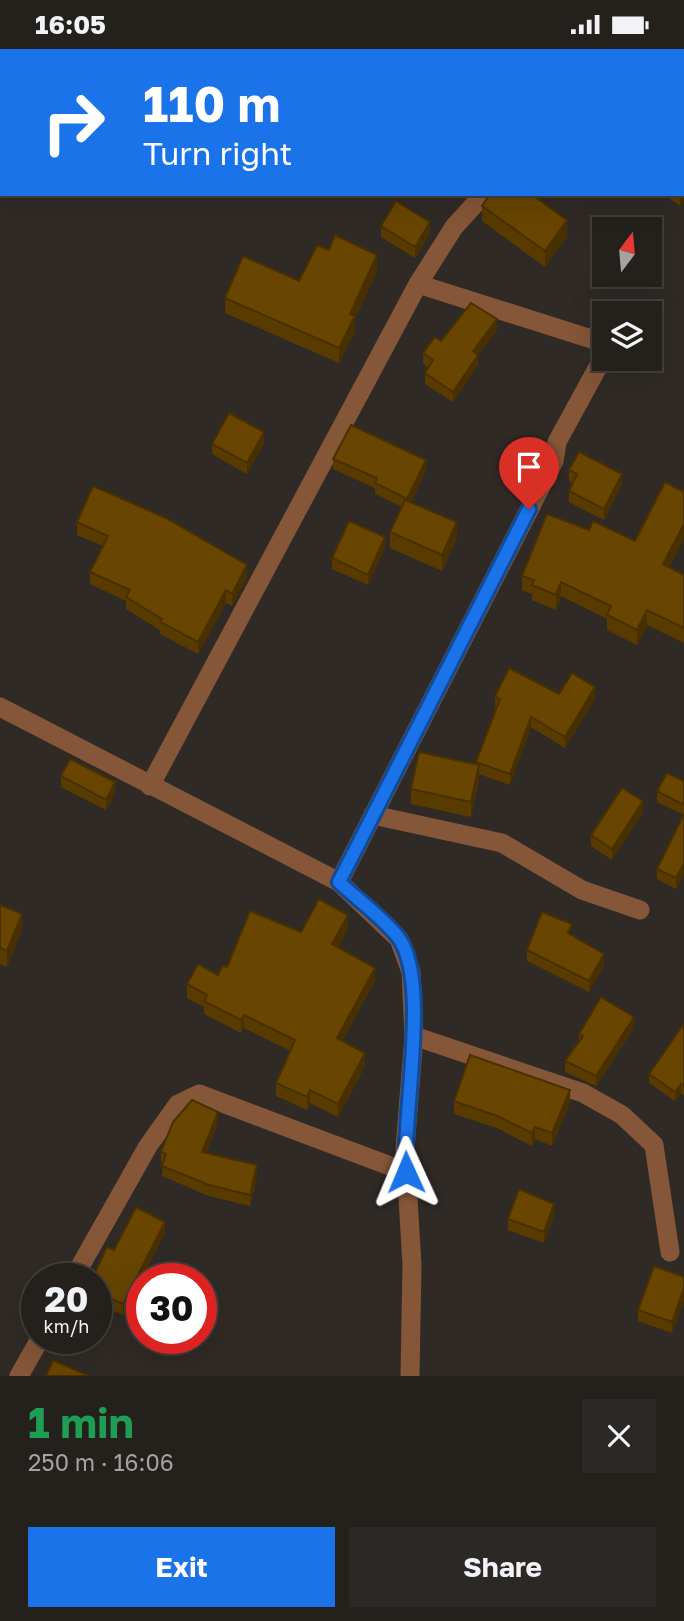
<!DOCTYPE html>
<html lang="en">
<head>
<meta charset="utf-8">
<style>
	:root { --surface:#24201c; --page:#2c2825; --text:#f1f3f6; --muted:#a3a3a3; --line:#413e3b; --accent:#1a73e8 }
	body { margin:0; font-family:"Golos Text",sans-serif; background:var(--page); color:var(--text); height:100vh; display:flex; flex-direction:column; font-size:26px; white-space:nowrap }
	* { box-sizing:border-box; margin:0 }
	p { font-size:23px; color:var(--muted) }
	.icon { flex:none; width:38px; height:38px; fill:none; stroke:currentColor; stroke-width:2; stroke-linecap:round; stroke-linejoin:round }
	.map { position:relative; height:1327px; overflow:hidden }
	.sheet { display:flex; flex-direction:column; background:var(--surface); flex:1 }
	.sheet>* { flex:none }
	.hud { position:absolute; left:0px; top:0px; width:684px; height:147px; box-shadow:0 7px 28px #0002,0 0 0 2px var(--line); background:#1a73e8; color:#fff; overflow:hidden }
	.needle { width:46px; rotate:16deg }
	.buttons { position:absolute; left:592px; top:168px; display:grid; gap:14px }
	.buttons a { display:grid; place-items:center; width:70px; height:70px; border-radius:0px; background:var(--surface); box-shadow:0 7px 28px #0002,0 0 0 2px var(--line); font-size:35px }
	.speed { position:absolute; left:21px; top:1214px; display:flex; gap:14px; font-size:35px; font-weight:700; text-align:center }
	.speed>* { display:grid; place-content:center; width:91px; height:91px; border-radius:50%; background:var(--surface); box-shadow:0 7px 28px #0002,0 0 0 2px var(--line); line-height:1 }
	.speed small { font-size:18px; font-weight:400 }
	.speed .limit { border:10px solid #d22; background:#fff; color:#111 }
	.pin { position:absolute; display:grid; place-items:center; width:60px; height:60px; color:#fff; margin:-72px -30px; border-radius:50% 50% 50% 0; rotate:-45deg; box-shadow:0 0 7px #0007 }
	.pin .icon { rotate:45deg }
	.me { position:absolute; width:77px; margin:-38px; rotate:359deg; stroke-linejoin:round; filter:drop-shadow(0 0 5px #0008) }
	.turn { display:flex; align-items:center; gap:24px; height:147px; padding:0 28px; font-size:32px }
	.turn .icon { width:91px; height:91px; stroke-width:2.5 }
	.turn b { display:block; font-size:49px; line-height:60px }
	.round { display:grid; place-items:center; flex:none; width:74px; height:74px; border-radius:0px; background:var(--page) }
	.overview { display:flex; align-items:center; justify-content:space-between; height:119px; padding:0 28px }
	h1 { font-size:42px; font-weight:700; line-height:52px; color:#1e9e55 }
	.primary-button { display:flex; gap:14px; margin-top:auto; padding:14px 28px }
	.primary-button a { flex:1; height:80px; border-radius:0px; background:var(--accent); color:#fff; font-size:28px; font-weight:700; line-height:80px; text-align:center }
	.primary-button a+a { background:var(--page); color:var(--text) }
	.status { display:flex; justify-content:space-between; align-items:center; height:49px; padding:0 35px; background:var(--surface); direction:ltr }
	.status svg { height:19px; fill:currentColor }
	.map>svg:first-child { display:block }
</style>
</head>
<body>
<div class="status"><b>16:05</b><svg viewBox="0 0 49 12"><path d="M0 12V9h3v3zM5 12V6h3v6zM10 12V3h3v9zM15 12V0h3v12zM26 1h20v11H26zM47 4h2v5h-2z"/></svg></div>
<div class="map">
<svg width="684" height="1327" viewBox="0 0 684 1327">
	<rect width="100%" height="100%" fill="#302a26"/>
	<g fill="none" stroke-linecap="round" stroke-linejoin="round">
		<g stroke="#855637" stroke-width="19">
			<path d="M553,2l1,-2"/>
			<path d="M418,235l186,59"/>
			<path d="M0,658l339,175 60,57 12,33 3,64 -9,112 7,117 -2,111"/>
			<path d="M150,737l268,-502 36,-57 30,-33"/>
			<path d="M373,766l129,28 80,47 58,20"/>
			<path d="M339,833l215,-421 3,-19 47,-86"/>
			<path d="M414,987l169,57 39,22 32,30 16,107"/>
			<path d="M73,1230l75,-133 30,-42 21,-10 207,78"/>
			<path d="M19,1327l21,-37"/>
		</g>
	</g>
	<g fill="#593b00">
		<path d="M682,22h2v35l-2,-1z"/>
		<path d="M684,118v33l-4,6 -17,-12h19z"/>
		<path d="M482,157l85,30 -22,31 -63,-46z"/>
		<path d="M381,177l49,7 -15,25 -34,-21z"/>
		<path d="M377,222l-22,48v12l-16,32 -114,-50v-15l74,-17z"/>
		<path d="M497,281l-19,25v10l-25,37 -28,-18v-11l4,-5 -6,-4v-11l18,-12z"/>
		<path d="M264,394l-17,31 -35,-20v-10z"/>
		<path d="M333,410l93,12 -15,31 46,36 -15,33 -52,-23v-16l12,-25 -27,-13v-6l-42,-19z"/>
		<path d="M569,421l53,14 -18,36 -35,-18v-11l4,-8 -4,-2z"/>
		<path d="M684,443v46l-15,29 15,8v68l-37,-18 -10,20 -30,-15v-11l-46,-23 -5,14 -24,-10v-6l-10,-4v-14l67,-46 46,11z"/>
		<path d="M77,473l170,55 -15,29 -6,-3 -28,51 -38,-20v-4l-34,-21v-8l-36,-17v-12l13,-26 -26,-11z"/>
		<path d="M385,499l-17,37 -36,-16v-11z"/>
		<path d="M559,645l36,4 -30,50 -34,-21 -21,58 -31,-11v7l-8,36 -60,-13v-15l65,-24 20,-57 -1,-1v-11z"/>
		<path d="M61,727l54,17 -9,17 -45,-23z"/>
		<path d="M684,732v93l-8,15 -19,-10v-10l27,-54 -27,-13v-11z"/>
		<path d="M643,763l-31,48 -21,-14v-11z"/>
		<path d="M0,856l22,24 -15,38 -7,-3z"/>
		<path d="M348,879l-10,19 37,34 -33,60 23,25 -27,51 -28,-14 -3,7 -31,-14v-13l15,-32 -47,-23 -3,5 -37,-19v-7l-17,-9v-14l31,-9 9,-8 74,-35z"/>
		<path d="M571,886l33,30 -15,27 -62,-31v-11z"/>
		<path d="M684,977v69l-3,-2 -6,8 -26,-18v-9z"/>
		<path d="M634,979l-38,58 -31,-14v-11l14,-20v-7z"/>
		<path d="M454,1052l116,2 -18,43 -17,-7 -3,7 -35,-18 -43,-14z"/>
		<path d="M218,1074l-12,30 51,23 -7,30 -41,-10 -47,-20 1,-13 -2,-1v-10z"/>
		<path d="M554,1166l-10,28 -36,-13v-11z"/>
		<path d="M165,1184l-42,82 -27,-12v-24l18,-29z"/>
		<path d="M684,1228v22l-12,34 -34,-12v-11z"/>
	</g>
	<g fill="#493000">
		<path d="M684,90v13l-2,2v-12z"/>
		<path d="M684,138v13l-4,6v-12h2v-5z"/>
		<path d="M567,171v16l-22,31v-16z"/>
		<path d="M430,173v11l-15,25v-11z"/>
		<path d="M377,206v16l-22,48v12l-16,32v-15l11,-34z"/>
		<path d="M497,270v11l-24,32v-11z"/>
		<path d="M478,306v10l-25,37v-10z"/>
		<path d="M264,383v11l-17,31v-11z"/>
		<path d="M426,411v11l-19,38v-10z"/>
		<path d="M622,425v10l-18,36v-11z"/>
		<path d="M457,473v16l-15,33v-16z"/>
		<path d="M684,475v14l-21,41v-15z"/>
		<path d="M385,488v11l-17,37v-10z"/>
		<path d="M247,516v12l-15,29v-12z"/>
		<path d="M561,533v14l-5,14v-15z"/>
		<path d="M226,541v13l-28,51v-12z"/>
		<path d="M647,561v15l-10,20v-15z"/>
		<path d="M595,638v11l-30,50v-11z"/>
		<path d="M531,668v10l-21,58v-11z"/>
		<path d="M479,716v16l-8,36v-15z"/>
		<path d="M115,733v11l-9,17v-10z"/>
		<path d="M643,752v11l-31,48v-11z"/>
		<path d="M684,814v11l-8,15v-11z"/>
		<path d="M22,865v15l-15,38v-16z"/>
		<path d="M348,866v13l-16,29v-13z"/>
		<path d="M604,905v11l-15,27v-11z"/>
		<path d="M375,919v13l-38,70v-13z"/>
		<path d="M244,966v13l-3,5v-13z"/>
		<path d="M634,968v11l-38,58v-10z"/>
		<path d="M365,1004v13l-27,51v-13z"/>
		<path d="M681,1035v9l-6,8v-9z"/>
		<path d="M310,1041v13l-3,7v-13z"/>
		<path d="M570,1041v13l-18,43v-13z"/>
		<path d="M218,1063v11l-16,39v-10z"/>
		<path d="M535,1078v12l-3,7v-13z"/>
		<path d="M257,1116v11l-7,30v-11z"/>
		<path d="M554,1155v11l-10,28v-11z"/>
		<path d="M165,1173v11l-42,82v-11z"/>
		<path d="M684,1239v11l-12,34v-11z"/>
	</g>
	<g fill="#684500" stroke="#493000" stroke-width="2">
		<path d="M353,0h68l-1,2h-68z"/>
		<path d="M622,0h26l-1,2h-25z"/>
		<rect x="682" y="22" width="2" height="24"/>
		<path d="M682,117l2,1v20l-2,2z"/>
		<path d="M490,145h41l36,26 -22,31 -63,-45z"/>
		<path d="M396,152l34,21 -15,25 -34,-21z"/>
		<path d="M335,186l42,20 -27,59 5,2 -16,32 -114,-50 18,-42 56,25 18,-36 12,5z"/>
		<path d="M471,254l26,16 -24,32 5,4 -25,37 -28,-19 8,-13 -10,-7 12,-16 6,4z"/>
		<path d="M229,364l35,19 -17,31 -35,-19z"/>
		<path d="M351,376l75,35 -19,39 -32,-16 2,-5 -44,-19z"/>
		<path d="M579,403l43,22 -18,35 -35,-18 8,-17 -8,-4z"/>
		<path d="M665,433l19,10v32l-21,40 21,11v53l-37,-18 -10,20 -30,-15 4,-9 -50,-24 -5,13 -24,-10 2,-5 -12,-4 25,-62 42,16 4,-9 42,20z"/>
		<path d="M93,437l73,32 81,47 -15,29 -6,-4 -28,52 -38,-20 2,-3 -36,-22 4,-7 -40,-18 18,-36 -31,-14z"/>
		<path d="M405,451l52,22 -15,33 -52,-23z"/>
		<path d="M349,472l36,16 -17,38 -36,-17z"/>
		<path d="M509,619l50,26 13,-21 23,14 -30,50 -34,-20 -21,57 -34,-12 24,-63 -5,-3z"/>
		<path d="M419,703l60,13 -8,37 -60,-13z"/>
		<path d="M70,710l45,23 -9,18 -45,-24z"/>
		<path d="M667,724l17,8v24l-27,-14z"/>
		<path d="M622,739l21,13 -31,48 -21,-14z"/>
		<path d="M684,765v49l-8,15 -19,-9z"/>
		<path d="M319,850l29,16 -16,29 43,24 -38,70 28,15 -27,51 -28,-14 -3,7 -31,-14 19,-43 -51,-25 -3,5 -37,-19 3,-6 -20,-11 11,-20 20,11 5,-10 4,2 23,-56 51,21z"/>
		<path d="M0,856l22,9 -15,37 -7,-3z"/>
		<path d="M542,863l30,12 -4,9 36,21 -15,27 -62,-31z"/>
		<path d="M601,948l33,20 -38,59 -31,-15 18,-25 -4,-2z"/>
		<path d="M683,976l1,1v60l-3,-2 -6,8 -26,-18z"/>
		<path d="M470,1006l100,35 -18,43 -17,-6 -3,6 -35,-17 -43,-15z"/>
		<path d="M192,1051l26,12 -16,40 55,13 -7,30 -41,-10 -47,-19 4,-12 -5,-2 12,-30z"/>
		<path d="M519,1140l35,15 -10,28 -36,-13z"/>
		<path d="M136,1158l29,15 -42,82 -27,-12v-13h-4l15,-32 7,3z"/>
		<path d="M654,1217l30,11v11l-12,34 -34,-12z"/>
		<path d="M53,1311l36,16h-43z"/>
	</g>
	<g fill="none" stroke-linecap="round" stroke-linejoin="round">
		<g stroke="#114b97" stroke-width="18">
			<path id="route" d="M406,1123c-4,-56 25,-192 -8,-235 -16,-20 -40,-37 -59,-55l190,-373"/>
		</g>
		<use href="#route" stroke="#1a73e8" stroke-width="12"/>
	</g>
</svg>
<div class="buttons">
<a><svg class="needle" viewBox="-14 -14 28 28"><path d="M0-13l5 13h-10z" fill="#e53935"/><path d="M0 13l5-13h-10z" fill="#a3a3a3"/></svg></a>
<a><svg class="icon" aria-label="layers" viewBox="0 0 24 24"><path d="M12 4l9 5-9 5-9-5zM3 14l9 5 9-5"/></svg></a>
</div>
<div class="speed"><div>20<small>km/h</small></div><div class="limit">30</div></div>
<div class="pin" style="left:529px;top:460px;background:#d93025"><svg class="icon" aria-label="arrive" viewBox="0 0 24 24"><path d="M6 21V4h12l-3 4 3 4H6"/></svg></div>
<svg class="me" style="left:406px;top:1123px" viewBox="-20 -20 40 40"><path d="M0-17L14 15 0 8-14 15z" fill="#1a73e8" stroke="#fff" stroke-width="4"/></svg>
<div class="hud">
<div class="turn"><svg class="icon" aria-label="right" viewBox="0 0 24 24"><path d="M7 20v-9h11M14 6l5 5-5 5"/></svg><div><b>110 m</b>Turn right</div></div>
</div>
</div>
<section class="sheet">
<div class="overview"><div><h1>1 min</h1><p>250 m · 16:06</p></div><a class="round"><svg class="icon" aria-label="close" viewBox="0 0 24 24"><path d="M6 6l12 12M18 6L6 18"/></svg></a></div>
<div class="primary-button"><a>Exit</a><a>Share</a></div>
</section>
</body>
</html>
